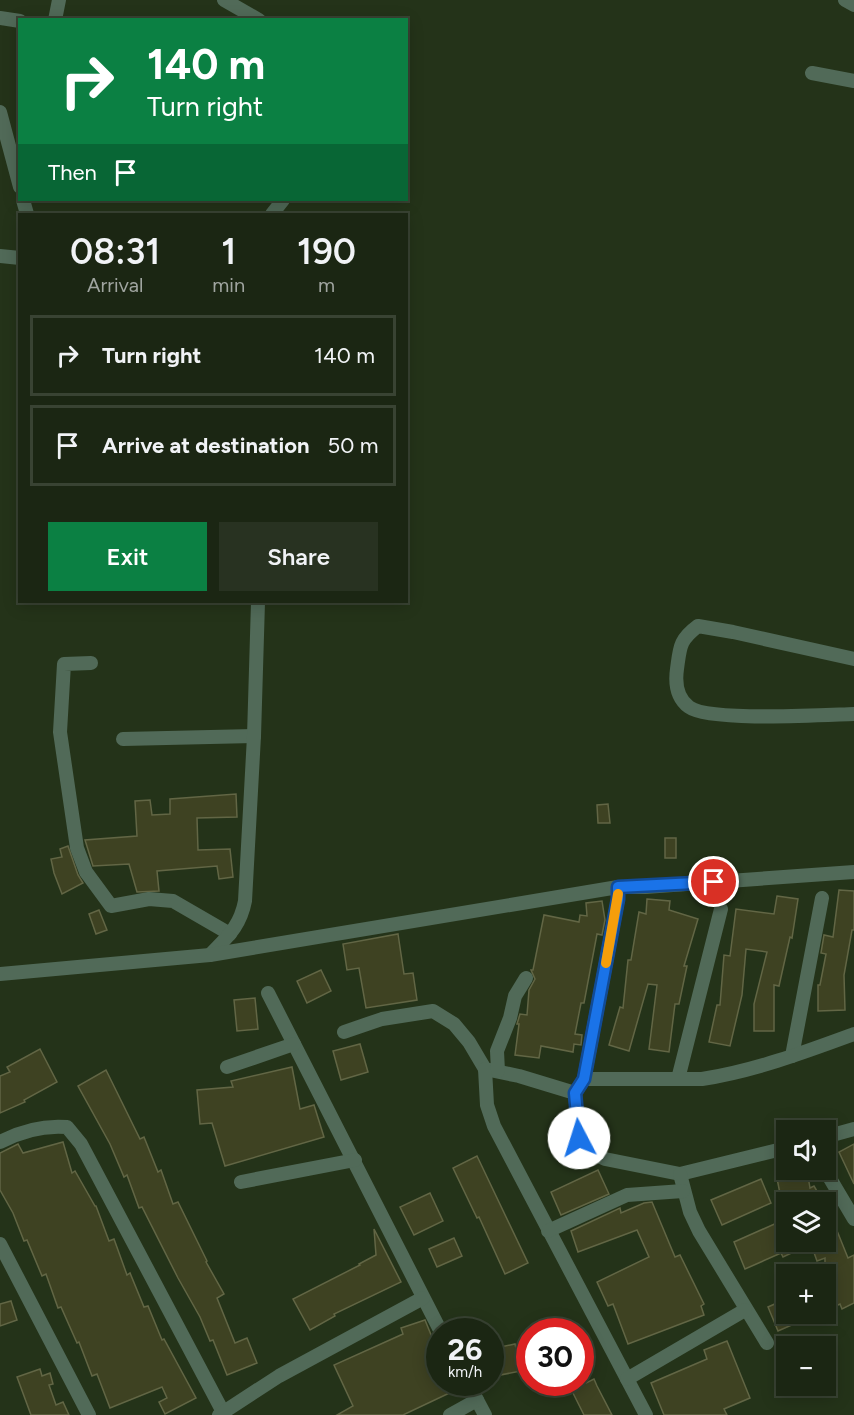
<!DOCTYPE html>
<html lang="en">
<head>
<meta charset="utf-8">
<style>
	:root { --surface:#1b2613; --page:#283221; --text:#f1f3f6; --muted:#a0a5a0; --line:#394333; --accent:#0b8043 }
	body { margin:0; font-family:Figtree,sans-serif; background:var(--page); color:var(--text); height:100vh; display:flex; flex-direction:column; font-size:22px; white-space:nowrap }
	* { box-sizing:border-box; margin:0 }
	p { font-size:20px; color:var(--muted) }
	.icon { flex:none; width:33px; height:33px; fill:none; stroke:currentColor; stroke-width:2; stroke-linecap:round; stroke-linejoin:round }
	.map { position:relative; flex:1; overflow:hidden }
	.sheet { position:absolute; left:18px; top:213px; width:390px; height:390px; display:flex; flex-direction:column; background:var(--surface); border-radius:0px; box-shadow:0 3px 15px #0003,0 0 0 2px var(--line) }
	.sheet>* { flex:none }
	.top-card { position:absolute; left:18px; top:18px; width:390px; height:183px; border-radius:0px; box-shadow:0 3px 15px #0003,0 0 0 2px var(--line); background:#0b8043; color:#fff; overflow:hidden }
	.buttons { position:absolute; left:776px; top:1120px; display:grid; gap:12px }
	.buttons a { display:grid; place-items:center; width:60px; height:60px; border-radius:0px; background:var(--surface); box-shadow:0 3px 15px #0003,0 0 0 2px var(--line); font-size:30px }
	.speed { position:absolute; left:426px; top:1318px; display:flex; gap:12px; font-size:30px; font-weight:700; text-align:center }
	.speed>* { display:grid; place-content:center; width:78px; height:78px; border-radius:50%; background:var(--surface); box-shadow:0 3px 15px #0003,0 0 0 2px var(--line); line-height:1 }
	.speed small { font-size:15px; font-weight:400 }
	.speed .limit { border:9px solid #d22; background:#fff; color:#111 }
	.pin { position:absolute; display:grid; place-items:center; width:51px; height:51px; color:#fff; margin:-26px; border:3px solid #fff; border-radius:50%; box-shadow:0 2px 6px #0007 }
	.me { position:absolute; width:66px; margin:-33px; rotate:355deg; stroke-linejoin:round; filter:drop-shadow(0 0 4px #0008) }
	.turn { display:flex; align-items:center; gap:21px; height:126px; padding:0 30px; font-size:27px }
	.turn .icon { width:78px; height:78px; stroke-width:2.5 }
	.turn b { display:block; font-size:42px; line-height:51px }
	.then { display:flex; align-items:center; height:57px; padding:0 30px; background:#0003; gap:12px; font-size:22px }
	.eta { display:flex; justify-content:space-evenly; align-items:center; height:102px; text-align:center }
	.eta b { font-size:36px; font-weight:600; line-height:42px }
	.action { display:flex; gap:12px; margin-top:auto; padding:12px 30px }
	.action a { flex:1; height:69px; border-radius:0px; background:var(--accent); color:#fff; font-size:24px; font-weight:600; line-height:69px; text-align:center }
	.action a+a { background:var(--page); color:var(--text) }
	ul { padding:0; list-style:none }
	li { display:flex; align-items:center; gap:18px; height:81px; margin:0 12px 9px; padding:0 18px; border:3px solid var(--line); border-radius:0px }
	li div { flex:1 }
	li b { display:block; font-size:22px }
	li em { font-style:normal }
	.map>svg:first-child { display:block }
</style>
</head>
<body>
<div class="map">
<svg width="854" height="1415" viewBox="0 0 854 1415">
	<rect width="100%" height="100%" fill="#243319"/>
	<g fill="#3e4222" stroke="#626645" stroke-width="1.5">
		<path d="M236,794l1,23 -40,1 1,32 32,-1 3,28 -14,2 -2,-13 -60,5 2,20 -22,1 -8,-28 -36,2 -8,-26 52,-4 -2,-35 15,-1 2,15 18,-1v-15z"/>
		<path d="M608,804l2,19h-12l-1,-18z"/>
		<rect x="665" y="838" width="11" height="20"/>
		<path d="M68,846l10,29 5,8 -21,11 -8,-21 -3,-14 11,-2 -2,-8z"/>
		<path d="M839,890l15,1v39h-2l-8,45 1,35 -27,1v-26h2l6,-31 -5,-1 3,-18 9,2z"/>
		<path d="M777,896l21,3 -6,39 -2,-1 -11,49 -5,-1v46h-20v-27l13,-52 -21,-3 -4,46 -12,51 -21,-4 8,-37h3l4,-50 6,1 6,-47 38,5z"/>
		<path d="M647,899l23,2 -1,9 29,9 -14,47h3l-8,38h-4l-6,48 -20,-3 8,-64 -9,-1 -19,67 -20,-6 11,-38 3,1 5,-48h3l8,-48 7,2z"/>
		<path d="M602,901l3,19 -3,15 -5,-1 -13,69h-3l-6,31 7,1 -1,10 -7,-1 -1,8 -32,-6 -2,12 -24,-3 4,-31h-2l3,-10 7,1 2,-25 6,-11 -4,-9h2l11,-55 35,7 1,-7 7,1 -1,-13z"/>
		<path d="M99,910l8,20 -11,4 -7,-20z"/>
		<path d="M398,934l6,40 9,-1 4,27 -51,8 -7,-40 -12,2 -4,-26z"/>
		<path d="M321,970l10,21 -24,12 -10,-22z"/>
		<path d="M255,998l3,31 -21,2 -3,-31z"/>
		<path d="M360,1044l8,28 -27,8 -8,-29z"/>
		<path d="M40,1049l17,33 -33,18 1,2 -25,11v-37l10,-4 -3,-5z"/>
		<path d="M292,1067l8,42 14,-4 10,32 -99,29 -13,-43 -12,1 -3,-34 36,-3 -2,-6z"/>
		<path d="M106,1070l34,69 4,-2 14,35 3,-2 12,34 5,-2 29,59 -1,1 18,32 -7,4 18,45 12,-5 10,25 -30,12 -14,-35 -3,1 -10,-24 -22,-39 -36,-71 -3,1 -12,-33 -3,2 -14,-33 -32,-58z"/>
		<path d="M63,1142l9,31 3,-2 20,35h1l13,35 5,-2 13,36 3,-2 14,34 4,-1 14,34 2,-1 32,59 -31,16 -6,-12 8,-4 -5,-11 -52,21 -13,-34 -5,2 -13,-34 -2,1 -16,-36 -3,1 -12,-34 -4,2 -15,-36 -3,1 -11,-28 -13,-23v-37l18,-9 5,9z"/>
		<path d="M854,1144v40l-15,-32z"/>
		<path d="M477,1156l51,107 -23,11 -26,-57 -2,1 -24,-50z"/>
		<path d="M598,1170l11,24 -48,21 -10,-23z"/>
		<path d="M793,1170h14l3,18 4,-2 10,17h-37l-3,-5 -3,1 -5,-26z"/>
		<path d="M761,1179l10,24 -49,22 -11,-25z"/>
		<path d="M430,1193l13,28 -29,14 -14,-28z"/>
		<path d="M825,1201l23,57 6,-3v48l-12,6 -2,-5 -15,7v-53l-8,3 -5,-14 7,-3 -1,-2h7z"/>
		<path d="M652,1202l23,55 5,-2 24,49 -3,2 3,9 -76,29 -15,-40 -5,2 -11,-24 52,-25 -12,-27 -59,22 -7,-21 49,-23 1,5 23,-10z"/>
		<path d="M779,1222l4,8 3,-1v13h20l-12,5 2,4 -13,6 -2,-4 -36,16 -11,-27z"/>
		<path d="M374,1229l27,53 -67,32 1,2 -25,14 -17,-31 67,-34 -1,-1 17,-9z"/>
		<path d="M454,1238l8,18 -25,11 -8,-18z"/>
		<path d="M786,1299v15h31l-39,17 -10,-24z"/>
		<path d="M11,1301l6,19 -17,6v-22z"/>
		<path d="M425,1320l15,37v26h19l1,5 -57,27h-66l16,-9 -19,-41 69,-31 -2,-6z"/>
		<path d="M727,1341l23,57 -26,11 3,6h-63l-13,-32 56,-24 -3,-9z"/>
		<path d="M515,1344l6,27 -26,5 -1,-9 -4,1v-19z"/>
		<path d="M40,1369l2,7 8,-3 3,11 -4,1 7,20 7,-3 6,13h-38l-14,-38z"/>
		<path d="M594,1379l3,7 15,29h-28l-16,-32h18z"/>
	</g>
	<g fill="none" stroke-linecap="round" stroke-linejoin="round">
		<g stroke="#516a58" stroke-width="14">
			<path d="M224,0l35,20"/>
			<path d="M845,0l9,5"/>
			<path d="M0,18l20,3"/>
			<path d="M55,20l4,-20"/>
			<path d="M812,73l42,8"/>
			<path d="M0,112l20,75"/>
			<path d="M23,200l4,14"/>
			<path d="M272,214l11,-14"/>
			<path d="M0,256l20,2"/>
			<path d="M854,659l-121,-27 -35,-6c-19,14 -18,22 -21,43 -2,14 0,29 12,38 20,15 134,8 165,7"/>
			<path d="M91,663l-27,1 -4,68 17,116 9,24 25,34 38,-7 24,2 57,33"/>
			<path d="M123,739l131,-3"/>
			<path d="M210,955c17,-18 30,-28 35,-54l9,-165 4,-134"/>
			<path d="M0,974l210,-19 408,-68h27l209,-15"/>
			<path d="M268,993l173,339"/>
			<path d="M344,1032l38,-13 51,-8 21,13 15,18 16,27 34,7 56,17"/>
			<path d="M792,1056l30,-158"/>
			<path d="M227,1067l67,-23"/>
			<path d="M485,1069l2,36 7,21 152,289"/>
			<path d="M498,1071l-1,-20 13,-33 5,-22 11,-18"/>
			<path d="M584,1079l34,-180v-12"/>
			<path d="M678,1079l43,-170"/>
			<path d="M825,1137l29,-8"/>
			<path d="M0,1142c21,-11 43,-17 67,-15l14,17 142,268"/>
			<path d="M786,1148l-106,26 -75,-15 -15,-7 -11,-14 -4,-45 9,-14h118c52,-8 103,-27 152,-45"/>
			<path d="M825,1170l29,49"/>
			<path d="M680,1174l10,38 9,19 68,112"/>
			<path d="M241,1182l114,-22"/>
			<path d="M548,1231l79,-36 56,-4"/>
			<path d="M0,1244l89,171"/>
			<path d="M627,1379l118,-69"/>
			<path d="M468,1383l17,32"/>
			<path d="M219,1415l60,-39 144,-78"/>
			<path d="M450,1415l27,-15"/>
		</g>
	</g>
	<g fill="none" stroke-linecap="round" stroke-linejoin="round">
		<g stroke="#114b97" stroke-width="15">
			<path id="route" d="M579,1138l-4,-45 9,-14 34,-180v-12l96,-5"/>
		</g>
		<use href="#route" stroke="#1a73e8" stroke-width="10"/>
		<path stroke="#f59e0b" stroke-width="10" d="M606,963l12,-69"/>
	</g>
</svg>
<div class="buttons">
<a><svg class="icon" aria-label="sound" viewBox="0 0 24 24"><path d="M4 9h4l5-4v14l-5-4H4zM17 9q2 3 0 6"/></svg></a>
<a><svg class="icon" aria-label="layers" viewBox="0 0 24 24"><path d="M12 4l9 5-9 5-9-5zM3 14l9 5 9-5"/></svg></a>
<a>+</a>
<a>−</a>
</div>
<div class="speed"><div>26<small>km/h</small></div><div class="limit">30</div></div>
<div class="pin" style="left:714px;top:882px;background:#d93025"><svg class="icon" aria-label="arrive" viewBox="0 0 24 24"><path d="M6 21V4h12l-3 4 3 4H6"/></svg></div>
<svg class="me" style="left:579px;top:1138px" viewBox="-20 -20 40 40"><circle r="19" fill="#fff"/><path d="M0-13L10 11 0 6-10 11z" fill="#1a73e8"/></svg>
<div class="top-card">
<div class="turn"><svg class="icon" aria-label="right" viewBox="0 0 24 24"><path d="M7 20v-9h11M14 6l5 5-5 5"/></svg><div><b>140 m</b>Turn right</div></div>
<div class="then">Then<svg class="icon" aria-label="arrive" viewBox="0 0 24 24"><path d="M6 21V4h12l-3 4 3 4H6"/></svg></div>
</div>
<section class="sheet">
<div class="eta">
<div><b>08:31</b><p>Arrival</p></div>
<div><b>1</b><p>min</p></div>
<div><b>190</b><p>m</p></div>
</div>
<ul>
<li><svg class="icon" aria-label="right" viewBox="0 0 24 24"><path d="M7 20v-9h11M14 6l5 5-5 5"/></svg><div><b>Turn right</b></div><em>140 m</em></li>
<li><svg class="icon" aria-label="arrive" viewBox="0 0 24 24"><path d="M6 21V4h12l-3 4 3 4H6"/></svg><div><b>Arrive at destination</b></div><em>50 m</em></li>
</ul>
<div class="action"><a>Exit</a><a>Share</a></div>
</section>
</div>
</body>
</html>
